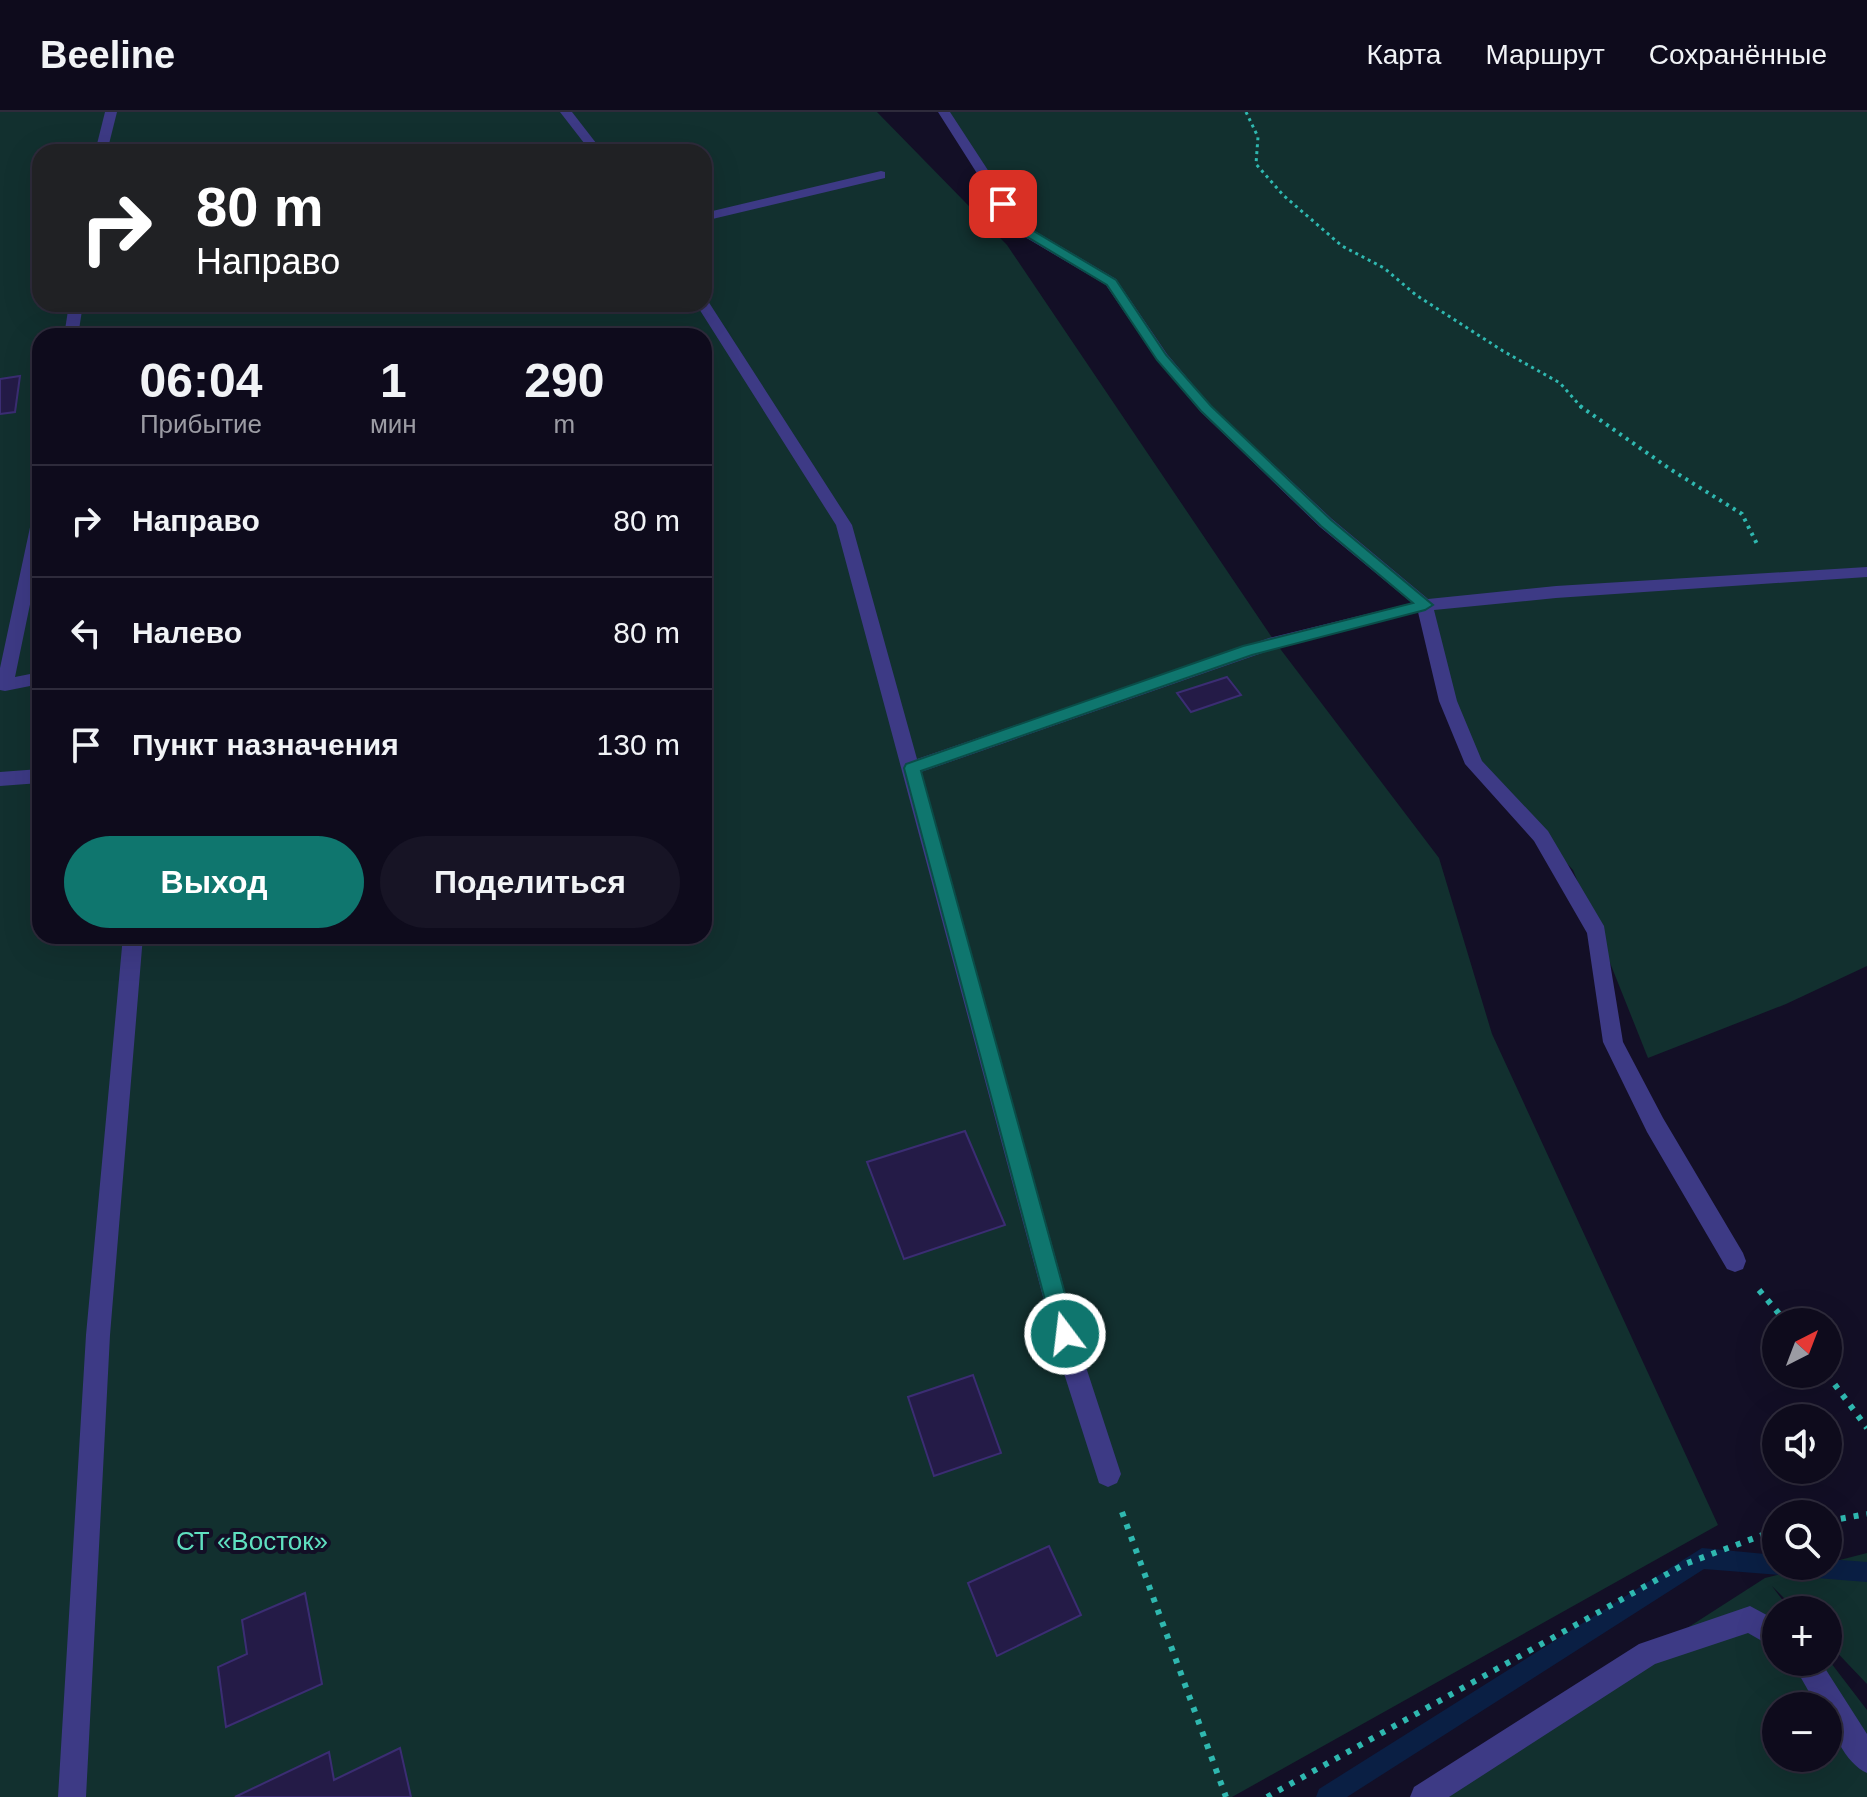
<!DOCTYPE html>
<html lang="ru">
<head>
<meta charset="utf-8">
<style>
	:root { --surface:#0e0b1c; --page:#171425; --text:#f1f3f6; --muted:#9b9ba3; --line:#2e2b3b; --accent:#0f766e }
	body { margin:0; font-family:Arial,sans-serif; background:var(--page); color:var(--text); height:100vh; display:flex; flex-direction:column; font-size:30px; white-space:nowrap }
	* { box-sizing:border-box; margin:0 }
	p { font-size:26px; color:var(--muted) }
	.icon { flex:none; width:44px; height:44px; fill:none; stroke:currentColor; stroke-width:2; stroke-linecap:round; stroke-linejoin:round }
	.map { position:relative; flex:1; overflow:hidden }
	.details { position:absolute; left:32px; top:216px; width:680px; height:616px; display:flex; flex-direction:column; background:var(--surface); border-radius:24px; box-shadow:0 8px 32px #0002,0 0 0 2px var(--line) }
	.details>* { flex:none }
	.hud { position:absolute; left:32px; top:32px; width:680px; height:168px; border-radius:24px; box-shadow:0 8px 32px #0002,0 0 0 2px var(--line); background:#202124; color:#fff; overflow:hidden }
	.needle { width:52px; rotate:42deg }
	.tools { position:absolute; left:1762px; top:1196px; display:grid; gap:16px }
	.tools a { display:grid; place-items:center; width:80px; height:80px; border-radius:50%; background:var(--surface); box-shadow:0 8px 32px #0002,0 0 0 2px var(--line); font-size:40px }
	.pin { position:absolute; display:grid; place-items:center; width:68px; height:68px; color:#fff; margin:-34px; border-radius:16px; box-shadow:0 4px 12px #0006 }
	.me { position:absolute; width:88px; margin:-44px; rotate:345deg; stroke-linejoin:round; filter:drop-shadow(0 0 6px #0008) }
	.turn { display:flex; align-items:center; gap:28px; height:168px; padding:0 32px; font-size:36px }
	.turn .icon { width:104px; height:104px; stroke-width:2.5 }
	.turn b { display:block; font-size:56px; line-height:68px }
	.eta { display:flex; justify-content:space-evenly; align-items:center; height:136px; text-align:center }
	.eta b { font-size:48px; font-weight:800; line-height:56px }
	.cta { display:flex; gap:16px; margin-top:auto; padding:16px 32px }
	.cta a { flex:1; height:92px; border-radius:48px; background:var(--accent); color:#fff; font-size:32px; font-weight:800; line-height:92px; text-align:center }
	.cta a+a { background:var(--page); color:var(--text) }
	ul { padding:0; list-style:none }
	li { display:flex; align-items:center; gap:24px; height:112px; padding:0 32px; border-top:2px solid var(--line) }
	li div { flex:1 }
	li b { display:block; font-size:30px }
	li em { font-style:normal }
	header { display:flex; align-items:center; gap:48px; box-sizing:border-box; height:112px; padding:0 40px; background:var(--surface); border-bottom:2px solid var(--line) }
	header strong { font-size:38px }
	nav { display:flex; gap:44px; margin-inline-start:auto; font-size:28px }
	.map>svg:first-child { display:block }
</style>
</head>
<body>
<header>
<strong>Beeline</strong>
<nav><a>Карта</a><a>Маршрут</a><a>Сохранённые</a></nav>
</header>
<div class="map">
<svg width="1867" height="1685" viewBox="0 0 1867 1685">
	<rect width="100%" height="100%" fill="#130f26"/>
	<g fill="#12302f" fill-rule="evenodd">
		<path d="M0,0h877l130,133 268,397 164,216 53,176 226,491 -486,272h-1232zM40,40h664v152h-664zM40,224h664v600h-664z"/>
		<path d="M944,0h923v854l-81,38 -138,54 -75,-188 -99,-106 -49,-159 -219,-196 -95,-127 -93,-55z"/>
		<path d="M1867,1441v131l-39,-41v-33h-32l-24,-24 18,24h-14v52h52v-3l39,51v87h-443l341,-219 49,-12h14v-3zM1776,1594h52v52h-52z"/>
	</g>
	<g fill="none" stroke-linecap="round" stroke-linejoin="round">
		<path fill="#0a1f44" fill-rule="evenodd" d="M1702,1436l74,7v11h52v-7l39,3v20l-163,-13 -357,228h-31l3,-8z"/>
	</g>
	<g fill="#241b47" stroke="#3b2d73" stroke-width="2">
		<path d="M20,264l-5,36 -15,2v-35z"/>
		<path d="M1227,565l14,18 -50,17 -14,-19z"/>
		<path d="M965,1019l40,94 -101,34 -37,-97z"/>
		<path d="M973,1263l28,78 -67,23 -26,-79z"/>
		<path d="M1049,1434l32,69 -84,41 -29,-73z"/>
		<path d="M305,1481l17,91 -96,43 -8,-60 29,-13 -5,-34z"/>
		<path d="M400,1636l11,49h-176l94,-45 5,28z"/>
	</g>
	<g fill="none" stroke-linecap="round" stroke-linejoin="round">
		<path stroke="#2fb8b0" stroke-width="3" stroke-dasharray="3 4" stroke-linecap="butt" d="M1246,0l12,25 -2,27 27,31 59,51 42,22 32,27 87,56 57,32 22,25"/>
		<path stroke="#2fb8b0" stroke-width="4" stroke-dasharray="3 5" stroke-linecap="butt" d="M1580,294l90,63 72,45 15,30"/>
		<g stroke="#2fb8b0" stroke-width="6" stroke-dasharray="5 8" stroke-linecap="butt">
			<path d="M1759,1178l27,32"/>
			<path d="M1827,1262l40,54"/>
			<path d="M1122,1400l104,285"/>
			<path d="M1828,1409l39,-7"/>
			<path d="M1267,1685l418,-233 91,-34"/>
		</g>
		<g fill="#3d3a85" fill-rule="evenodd">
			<path d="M105,0h12l-10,40h-12z"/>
			<path d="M560,0h12l31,40h-12z"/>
			<path d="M938,0h12l73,112 93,55 51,75 44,52 121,113 96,80 128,-13 311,-19v10l-311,21 -122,12 23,91 25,60 66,70 56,95 19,116 40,76 80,135 3,8 -3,8 -8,3 -8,-3 -80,-137 -44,-90 -16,-109 -53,-92 -69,-77 -26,-63 -21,-89 -139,35 -358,125 164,592 36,110 -4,9 -9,4 -9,-4 -38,-119 -225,-839 -140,-221 12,-3 144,224 65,234 352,-121 143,-35 -92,-76 -119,-115 -44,-52 -51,-75 -93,-55z"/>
			<path d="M881,59l4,1v6l-181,43v-8z"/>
			<path d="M69,192h14l-5,32h-14z"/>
			<path d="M40,401v43l-25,121 25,-5v12l-35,7 -5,-1v-22l32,-150z"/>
			<path d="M40,657v14l-40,3v-14z"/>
			<path d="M123,824h20l-33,399 -24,462h-28l28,-462z"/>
			<path d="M1750,1494l26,14v29l-28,-16 -93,31 -206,133h-39l4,-10 225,-143z"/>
			<path d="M1792,1550h29l46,72v39c-21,-9 -39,-45 -39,-67h-11z"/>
		</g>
	</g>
	<path fill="#0f766e" stroke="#0a4d48" stroke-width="2" d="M999,89h8l15,23 94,56 50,75 45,51 120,114 102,85 -8,5 -173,45 -331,116 155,563 -4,8 -7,3 -8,-3 -3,-8 -150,-566 2,-4 337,-118 170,-43 -92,-77 -120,-115 -44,-51 -50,-75 -93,-56 -17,-25z"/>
	<g text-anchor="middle" stroke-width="8" stroke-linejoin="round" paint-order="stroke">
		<g font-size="26" fill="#5fe0c0" stroke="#130f26">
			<text x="252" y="1438">СТ «Восток»</text>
		</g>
	</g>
</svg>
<div class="tools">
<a><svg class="needle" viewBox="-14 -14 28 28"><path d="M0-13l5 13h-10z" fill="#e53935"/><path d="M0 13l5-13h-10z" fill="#9b9ba3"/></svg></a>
<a><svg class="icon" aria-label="sound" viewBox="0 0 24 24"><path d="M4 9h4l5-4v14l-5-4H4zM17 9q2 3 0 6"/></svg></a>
<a><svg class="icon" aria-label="search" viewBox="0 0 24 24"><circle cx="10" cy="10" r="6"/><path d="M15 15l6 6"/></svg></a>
<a>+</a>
<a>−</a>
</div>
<div class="pin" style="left:1003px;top:92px;background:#d93025"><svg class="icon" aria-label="arrive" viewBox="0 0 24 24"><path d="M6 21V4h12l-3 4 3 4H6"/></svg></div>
<svg class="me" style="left:1065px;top:1222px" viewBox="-20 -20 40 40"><circle r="17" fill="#0f766e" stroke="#fff" stroke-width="3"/><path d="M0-11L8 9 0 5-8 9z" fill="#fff"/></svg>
<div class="hud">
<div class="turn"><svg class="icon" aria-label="right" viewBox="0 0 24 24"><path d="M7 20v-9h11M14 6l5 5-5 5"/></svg><div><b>80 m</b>Направо</div></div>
</div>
<section class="details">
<div class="eta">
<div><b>06:04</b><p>Прибытие</p></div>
<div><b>1</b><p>мин</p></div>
<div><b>290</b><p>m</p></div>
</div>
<ul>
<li><svg class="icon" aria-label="right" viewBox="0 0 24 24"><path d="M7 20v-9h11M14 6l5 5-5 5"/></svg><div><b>Направо</b></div><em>80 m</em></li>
<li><svg class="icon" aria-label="left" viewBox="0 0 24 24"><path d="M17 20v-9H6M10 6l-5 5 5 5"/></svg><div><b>Налево</b></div><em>80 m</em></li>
<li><svg class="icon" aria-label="arrive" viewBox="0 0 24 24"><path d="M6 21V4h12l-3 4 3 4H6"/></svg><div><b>Пункт назначения</b></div><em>130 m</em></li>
</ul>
<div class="cta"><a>Выход</a><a>Поделиться</a></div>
</section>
</div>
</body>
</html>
